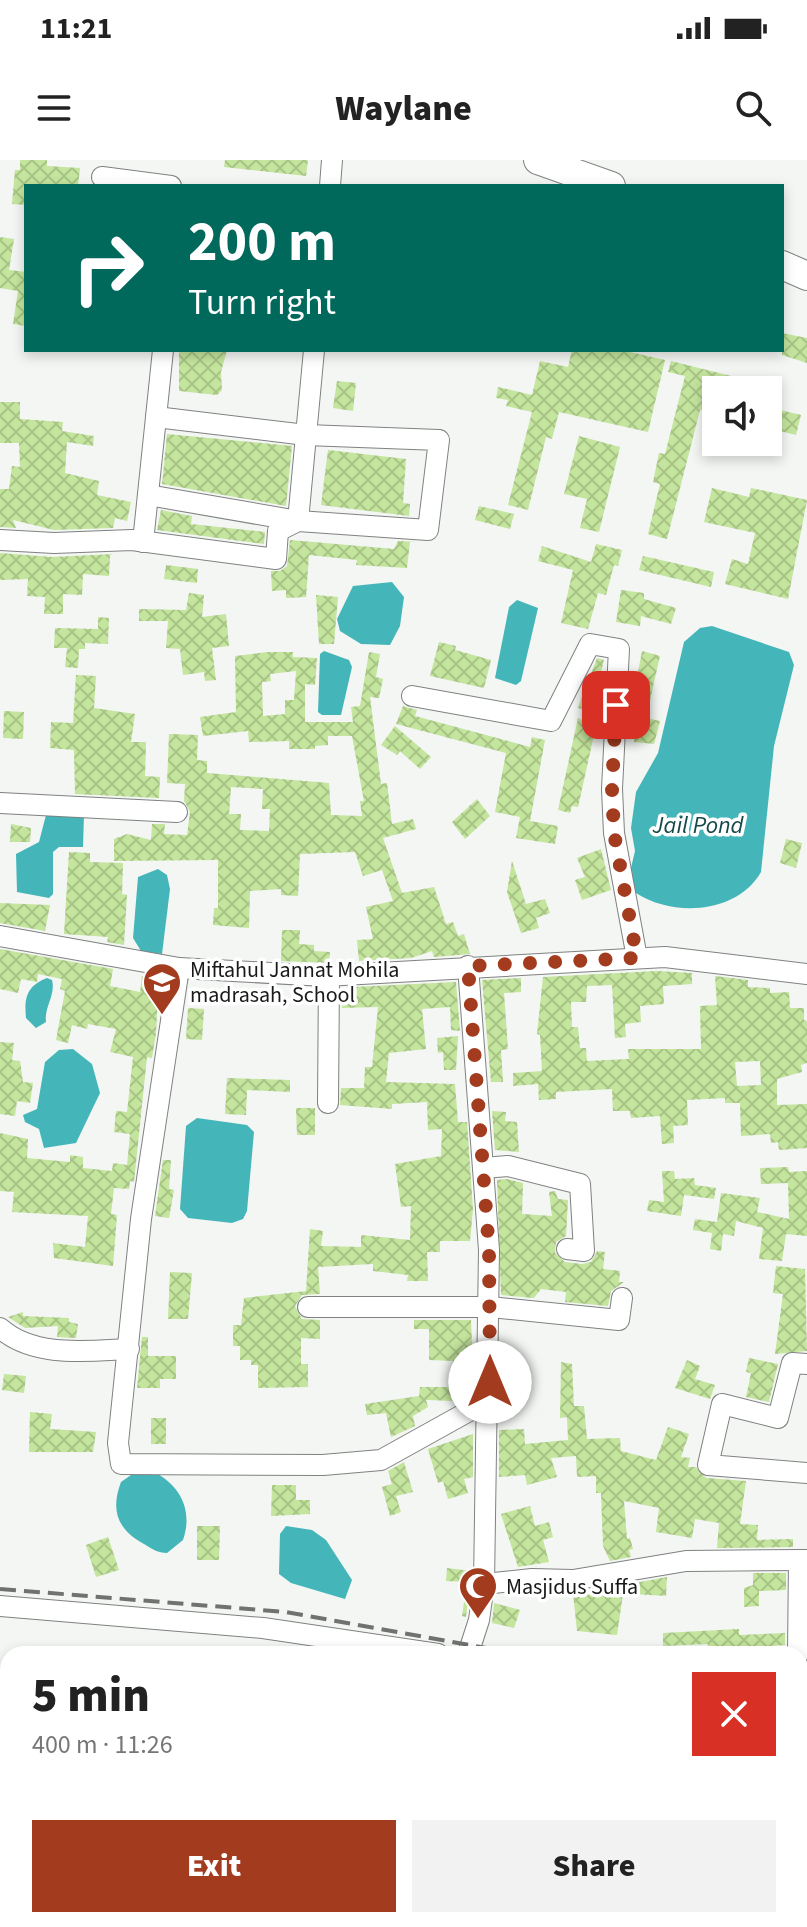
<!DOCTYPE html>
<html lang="en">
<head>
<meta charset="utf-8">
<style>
	:root { --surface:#fff; --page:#f2f2f2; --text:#222; --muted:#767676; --accent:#a33b1f }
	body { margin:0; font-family:"Source Sans 3",sans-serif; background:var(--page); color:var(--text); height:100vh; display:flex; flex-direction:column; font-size:30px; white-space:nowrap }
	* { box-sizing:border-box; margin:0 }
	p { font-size:26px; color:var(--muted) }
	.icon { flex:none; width:44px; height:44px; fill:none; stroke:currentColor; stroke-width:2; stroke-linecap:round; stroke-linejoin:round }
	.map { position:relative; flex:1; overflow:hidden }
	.details { position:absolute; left:0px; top:1486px; width:808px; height:282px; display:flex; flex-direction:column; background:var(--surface); border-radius:24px 24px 0 0; box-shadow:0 4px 12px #0003 }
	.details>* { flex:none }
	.top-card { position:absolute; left:24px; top:24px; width:760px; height:168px; border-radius:0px; box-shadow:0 4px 12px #0003; background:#00695c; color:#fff; overflow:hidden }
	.controls { position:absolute; left:702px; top:216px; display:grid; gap:16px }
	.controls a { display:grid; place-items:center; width:80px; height:80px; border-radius:0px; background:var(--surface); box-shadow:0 4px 12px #0003; font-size:40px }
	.pin { position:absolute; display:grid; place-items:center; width:68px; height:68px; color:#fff; margin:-34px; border-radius:16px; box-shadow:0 4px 12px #0006 }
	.me { position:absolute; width:88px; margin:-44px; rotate:0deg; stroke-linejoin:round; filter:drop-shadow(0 0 6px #0008) }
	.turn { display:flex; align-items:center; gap:28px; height:168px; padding:0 32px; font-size:36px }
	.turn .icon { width:104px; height:104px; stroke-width:2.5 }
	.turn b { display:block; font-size:56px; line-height:68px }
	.round { display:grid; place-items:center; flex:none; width:84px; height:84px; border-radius:0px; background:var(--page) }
	.summary { display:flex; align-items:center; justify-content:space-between; height:136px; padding:0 32px }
	h1 { font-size:48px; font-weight:800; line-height:60px }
	.action { display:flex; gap:16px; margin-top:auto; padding:16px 32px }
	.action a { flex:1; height:92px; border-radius:0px; background:var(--accent); color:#fff; font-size:32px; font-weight:800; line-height:92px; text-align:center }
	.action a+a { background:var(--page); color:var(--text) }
	.status { display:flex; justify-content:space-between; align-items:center; height:56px; padding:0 40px; background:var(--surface); direction:ltr }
	.status svg { height:22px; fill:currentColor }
	header { display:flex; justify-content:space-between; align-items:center; height:104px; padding:0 32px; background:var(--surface); font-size:36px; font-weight:800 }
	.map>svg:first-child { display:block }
</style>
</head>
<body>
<div class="status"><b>11:21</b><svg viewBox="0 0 49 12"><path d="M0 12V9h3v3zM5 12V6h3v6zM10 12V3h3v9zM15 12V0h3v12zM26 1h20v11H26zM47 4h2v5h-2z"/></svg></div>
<header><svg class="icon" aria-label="menu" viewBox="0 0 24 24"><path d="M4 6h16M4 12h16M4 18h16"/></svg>Waylane<svg class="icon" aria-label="search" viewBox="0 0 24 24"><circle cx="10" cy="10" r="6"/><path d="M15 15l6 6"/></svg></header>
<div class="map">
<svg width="807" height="1767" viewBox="0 0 807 1767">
	<defs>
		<pattern id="building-cross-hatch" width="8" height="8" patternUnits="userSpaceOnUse" patternTransform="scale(2)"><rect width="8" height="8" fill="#c4e59d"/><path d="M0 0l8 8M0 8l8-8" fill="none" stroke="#a8c486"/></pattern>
	</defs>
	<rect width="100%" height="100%" fill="#f3f6f3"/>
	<g fill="#44b6ba">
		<path d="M392,422l12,15 -4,29 -10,19 -29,-1 -21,-13 -3,-12 16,-33z"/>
		<path d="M517,440l21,8 -17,73 -5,4 -21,-7 14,-71z"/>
		<path d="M712,466l77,26 5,13 -20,81 -13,126c-23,41 -87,46 -125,21l-6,-21 5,-21 -4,-23 5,-36 22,-39 26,-111 16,-14z"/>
		<path d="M324,491l25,9 3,7 -11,48h-19l-4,-3 2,-58z"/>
		<path d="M46,655h38l-1,32h-24l-6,5v42l-4,4 -32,-6 -1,-38 23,-12z"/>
		<path d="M158,709l9,6 3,14 -8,65 -21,-3 -8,-13 5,-61z"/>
		<path d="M47,818l5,2c4,15 -8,27 -6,42l-10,6 -10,-10c-2,-21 1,-32 21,-40z"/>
		<path d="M73,889l19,15 8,29 -24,50 -32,5 -5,-19 -14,-7 -2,-7 14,-6 8,-47 14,-12z"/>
		<path d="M197,958l50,7 7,7 -7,79 -4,8 -11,4 -44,-5 -8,-9 6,-83z"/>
		<path d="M156,1313c25,14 37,38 27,67l-16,13c-9,0 -15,-4 -23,-9 -26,-14 -34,-33 -23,-62l10,-7z"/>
		<path d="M286,1366l26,4 14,10 26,40 -7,19 -54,-16 -12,-9 1,-40z"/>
	</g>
	<g fill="url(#building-cross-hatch)" fill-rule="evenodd">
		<path d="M20,0h27v6l33,2 -2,18h-52v19l-14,-1 3,-34h5z"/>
		<path d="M225,0h83l-2,16 -82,-9z"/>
		<path d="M0,77l14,2 -5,31 17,2v54l-13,-2 5,-33 -18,-3z"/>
		<path d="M782,173l25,5v25l-25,-8z"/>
		<path d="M179,190h48l-6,22 1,18 -5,5 -38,-4z"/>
		<path d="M572,190h49l44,10 -17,72 -89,-20 -7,27 -6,-2 -18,73 -20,-5 24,-93 -26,-6 2,-6 -12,-2 2,-11 34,8 8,-34 28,6z"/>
		<path d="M671,201l68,17 -3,12 -20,-4v28l-16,-4 -33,129 -19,-5 12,-50 -7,-2 6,-29 6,1 20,-78 -17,-4z"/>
		<path d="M337,221l19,2 -3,28 -20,-3z"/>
		<path d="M0,242h20v17l43,3 -1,9 32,5 -1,10 -26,-4 -2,31 34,8 -2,14 34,7 -4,19 -12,-3 -2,10 -59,2 -41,-10 3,8 -16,-1v-38h9l3,-23 8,1 -1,-24h-19z"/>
		<path d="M768,247l33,8 -5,20 -28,-7z"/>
		<path d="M167,274l125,12 -6,60 -124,-22z"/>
		<path d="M579,276l41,11 -21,85 -19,-4 7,-29 -23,-5z"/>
		<path d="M328,290l78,9 -3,44 7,1 -1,12 -88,-11z"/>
		<path d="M712,328l37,9 2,-9 56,12 -19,99 -63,-15 7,-25 16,5 7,-31 -51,-11z"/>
		<path d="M479,346l35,8 -4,15 -35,-9z"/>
		<path d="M161,350l31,6 -1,8 74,8 -1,12 -107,-14z"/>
		<path d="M290,380l104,9 4,-8 19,1h-7l-3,26 -51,-3 1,-5 -48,-5 -3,42 -20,1v-8l-14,1 -1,-20h9l7,-5z"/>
		<path d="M596,384l26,6 -4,16 -4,-1 -8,30 -8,-2 -10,36 -27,-6 12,-53 -35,-9 4,-15 49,16z"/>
		<path d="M0,393l52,4 62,-3 -4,1 -1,21 -26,-2 -1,21 -19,-1v20h-19l1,-17 -18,-1 1,-17 -28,1z"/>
		<path d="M643,396l71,16 -3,15 -72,-17z"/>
		<path d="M166,405l32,4 -1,14 -33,-4z"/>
		<path d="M621,430l23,3v6l32,9 -5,16 -30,-8 -1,10 -24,-4z"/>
		<path d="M189,433l15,2 -2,22 24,-3 3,32 -17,2 4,32 -11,1 -1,-9 -21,3 -3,-26 -14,-1 2,-27h-29v-12l47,1z"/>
		<path d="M316,435l22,2 -4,47h-15z"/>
		<path d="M98,457l11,1 -1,26 -23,-1v6h-6l-1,19 -13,-1 2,-19h-13l1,-20 43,1z"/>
		<path d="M439,482l17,4 -1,4 36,10 -7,28 -54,-12z"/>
		<path d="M642,491l18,5 -14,62 14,3 -6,23 -20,-2v-49z"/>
		<path d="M267,492h26v5l24,1 -2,27 -10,-1v38h48l-2,-15 9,-1 9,-54 11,2 -4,23 7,2 -4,19 -9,-1 11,87 6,-1 5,41 21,-5 3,10 -33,9 19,55 32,-6 12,37 7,-2 5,14 6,-2 6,20 -36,3 -2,-6 -21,7 -52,3 -2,-21 16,-1 -7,-32 27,-6 -11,-31 -19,6 -8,-24 -55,2 -2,42 -17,-1v-6l-31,2 -1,37 -36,-3 1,-17h4v-48l-104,1v-22l13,-5 24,6 1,-16h13l-1,10 23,1 3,-23 -6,-11 1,-17 -18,-1 2,-49 29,1 -1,25 10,1v12l122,10 2,32 31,1 -2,-15h4l-12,-65h-24v9l-13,1v3h-26v-8l-40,1 -1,-11 -45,5 -3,-19 36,-5 -1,-56zM296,511l-2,29h-9v14l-22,2 -1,-34 9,-1 -1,-7zM231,627l32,2 -1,20h8l-1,22 -29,-1 1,-16h-12z"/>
		<path d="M597,498l7,2 -13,51 -13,-3z"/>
		<path d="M76,515l20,1 -2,32 41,6 -4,28h15l-1,34 15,1 -1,21 -84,-4 -1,-44 -24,-2 1,-26 22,1z"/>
		<path d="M403,546l14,4 -2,6 115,31 2,-10 13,3 -15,81 28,5 -3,18 -39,-6 4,-21 -25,-5 11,-59 -110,-29z"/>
		<path d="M4,551l20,1 -1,27 -20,-1z"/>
		<path d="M578,558l18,8 -18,81 -6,-1 -2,7 -12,-3z"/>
		<path d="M395,566l36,31 -11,12 -20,-18 -3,4 -16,-10z"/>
		<path d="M477,639l13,17 -25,23 -13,-17z"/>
		<path d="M11,664l20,4 -1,14h-20z"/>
		<path d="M786,679l16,4 -6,25 -16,-5z"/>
		<path d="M601,689l10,41 -29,10 -7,-20 10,-3 -8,-19z"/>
		<path d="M69,692l21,1v9l33,1 -1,31 5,1 -3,50 -17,-3 1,-5 -44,-3z"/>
		<path d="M512,701l14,43 19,-5 5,14 -14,5 3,10 -18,5 -14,-41z"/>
		<path d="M0,743l50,2 -5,26 -45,-8z"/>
		<path d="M282,770h18l-1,14 15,1v6l16,1 -1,11 -48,-2z"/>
		<path d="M0,789l113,20 -3,17 30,6 2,-16 17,2 -3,55 -4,25 -5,-1 -13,125 -4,-1 -1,8 -15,-1 -3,26 6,1 -4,51 -59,-8 -1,-15 32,4 3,-31 -76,-4 2,-20 -14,-1v-58l28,6 -1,19 43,4v-7l13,2v11l29,3 1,-8 14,2 3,-31 -16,-2 2,-21 11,1 6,-55 -23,-5 6,-23 -28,-5 -1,5 -15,-4 -4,18 -12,-3 9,-49 -5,-2 2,-10 -24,-5 -1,8 -16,-3 -3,14 -18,-4z"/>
		<path d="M657,811l35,2v11l-29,2 1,18 -24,2 1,16 -16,2 1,13 -11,1 -3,-53 -25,1 -1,16h-15l1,25h6l2,21h6l1,13 42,-2 -1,-10h73l-1,-43 17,-1 -2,-29 33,4v7l22,1v5l19,-1 1,16h14v12l3,1v42l-6,2 1,7 -25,7v26l30,-1v44l-28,2 -1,-8 -7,1 -1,-9 -29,2 -1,-33h-15v-5l-38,2 1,25 -15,1 1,17 -12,1 -2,-28 -29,2 -1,-7h-17l-1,-22 -56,3v7l-17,1 -1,-16 -25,2v-13l29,-2 -2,-36 -3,-1 6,-57zM760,901l1,24 -24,1 -2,-24z"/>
		<path d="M521,818v14l-17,1 4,56 -7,1 2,32h-12l-9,-102z"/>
		<path d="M456,822l4,49 -9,-1 -1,-23 -28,2 4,40 -37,4 -3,29 69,2 3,38h9l6,87 -3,32h-30v11h-13l1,29h-21l1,-6 -35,-4v-7l-55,3 2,27 -18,1 -7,11 7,13 18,1v19l-19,-1v26h7v23l-50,1v-23h-7v-5h-11v-14h-7v-21h8l3,-27 62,-7 4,-62 13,2 -2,15 40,1v-12l49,5 1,-34 -10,1 -6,-43 46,-8 1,-27 -14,1 -1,-28 -35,2v5l-52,-4 1,-17h23l1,-21h7l6,-60 -36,1v-16h11v-5z"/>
		<path d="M188,848l16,1 -2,31 -16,-1z"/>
		<path d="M458,876l-2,34h-12l-1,-18 -5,1 -1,-15z"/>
		<path d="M0,882l14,1 -2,17 8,1 3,21 10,1 -3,20 -13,-2 -2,15 -15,-2z"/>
		<path d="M227,918l63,2v12l-43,-2 -1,25 -21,-1z"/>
		<path d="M296,948h19v27h-18z"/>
		<path d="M492,951l14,1 -1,9 12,1 2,30 -24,-2z"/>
		<path d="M163,1000h8l-2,29 5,1 -5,28 -14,-2z"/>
		<path d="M788,1007l1,5 18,-1v65l-21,-2 -4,27 -23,-2 4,-31 -27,-7 -2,15 -11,-2 -2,17 -11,-2 2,-16 -19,-3 2,-11 22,3 4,-29 39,5 -3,14 32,7 -1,-36 -27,1 -1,-16z"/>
		<path d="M662,1011h12l1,8 19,-1 1,7 21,3 -2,11 -30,-4 -3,21 -34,-5 2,-11 15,2z"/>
		<path d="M507,1019l16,4 -1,31 30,2 -3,-24 6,-1 3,8 10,1 -2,36 -10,6 -1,11 10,9 17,2 9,-2 6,-11 8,1 -2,17 17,2 -1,11h5l-13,9 -3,15 -43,-4 1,-10 -25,-3 -7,9 -33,-3 -4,-115z"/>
		<path d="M776,1106l29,3 2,82 -32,3 8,-60 -10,-1z"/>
		<path d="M170,1112l22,1 -4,46h-20z"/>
		<path d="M23,1152v4l46,2v4l9,2 -2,14 -19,-1 1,-11 -33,2 -17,-11z"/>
		<path d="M414,1160h57l3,69 -20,-1v13l-28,-1 2,7 -15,9 2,10 -24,11 -5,-24 -19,2 -2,-11 54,-8 1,-9h33v-26l-24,-1v-31h-15z"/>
		<path d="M142,1177h6v19h28v23h-16v9h-23z"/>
		<path d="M749,1198l29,6 -9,38 -23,-5 5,-24 -5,-1z"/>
		<path d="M687,1200l13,6 -5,13 20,6 -5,14 -35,-11z"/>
		<path d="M561,1202l11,2 2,42h10l3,33 33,-1 1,13 35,9 12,-33 21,7 -8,23 9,1 -2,9h8l10,11 40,3 -6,43 18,1 -1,15 36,-1v8l-76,1 2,-25 -24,-4 -3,19 -36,-6 3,-24 -35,-7 3,38 3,-1 3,11 -4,1 2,7 -21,4 -7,-15 -2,-53h-5v-17l-19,1 -1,-21 -25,2 6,19 -30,8 -2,-10 -26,2v-47l25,-1 1,15 43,-4 -1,-23 -7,1z"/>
		<path d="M4,1214l22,2 -2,17 -22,-3z"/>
		<path d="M30,1252l22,2 -2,15 46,3 -3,20h-64z"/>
		<rect x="151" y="1258" width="15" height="26"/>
		<path d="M473,1274v43l-9,2 4,14 -20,6 -5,-18 -5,2 -10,-34z"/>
		<path d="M404,1302l9,30 -17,4 5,16 -11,4 -8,-29 10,-3 -4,-13z"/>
		<path d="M272,1325h24v15h14v14l-39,2z"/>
		<path d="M530,1346l5,20 14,-4 4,15 -10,3 6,22 -31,5 -17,-53z"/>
		<path d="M197,1366h23l-1,34h-22z"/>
		<path d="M108,1377l11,33 -23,7 -10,-32z"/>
		<path d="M447,1408l24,3 -5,46 -4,-1 5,-34 -21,-1z"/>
		<path d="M753,1413h33v17l-27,1v15l-15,1v-19l9,-3z"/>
		<path d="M667,1417l-1,19 -32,-2 1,-11z"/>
		<path d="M589,1430l34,4 -6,41 -40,-4 -4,-38z"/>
		<path d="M494,1443l26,7 -6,18 -22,-5z"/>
		<path d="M739,1469v6l46,-2v12l-32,2 1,7h-47l1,-10 -45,2v-13z"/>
	</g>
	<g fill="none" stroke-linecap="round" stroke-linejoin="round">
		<g stroke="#7f8280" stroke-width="22">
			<g id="minor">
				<path d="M102,17l69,9"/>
				<path d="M330,26l2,-26"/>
				<path d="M148,335l150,26 130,9 11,-90 -133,-5 -150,-18"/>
				<path d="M298,361l16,-171"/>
				<path d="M0,380l54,3 78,-3 144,19 2,-28 20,-10"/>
				<path d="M143,382l20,-192"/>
				<path d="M412,536l139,25 39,-77 29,5 -7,140 2,44 23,125"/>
				<path d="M0,643l177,9"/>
				<path d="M0,776l179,32 146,8 340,-19 142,17"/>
				<path d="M179,808l-38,251 -23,224 3,21 202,1 58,-5 108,-60"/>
				<path d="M328,943l1,-127"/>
				<path d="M483,1008l25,-2 72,18 4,67 -17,-2"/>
				<path d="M308,1147h182l129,13 3,-22"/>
				<path d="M0,1168c34,30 86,23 129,21"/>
				<path d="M807,1204l-15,-1 -14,55 -56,-14 -14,61 99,8"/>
				<path d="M484,1424l48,-5 41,1 113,-19 121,-1"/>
				<path d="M0,1446l263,22 175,26"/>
				<path d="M468,1494l11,-34 5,-36 5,-334 -21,-284"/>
				<path d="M798,1494l1,-94"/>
				<path d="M800,1574l7,2"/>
			</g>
		</g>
		<g stroke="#7f8280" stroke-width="30">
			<g id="highway">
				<path d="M538,0l73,26"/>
				<path d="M782,105l25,11"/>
			</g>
		</g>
		<use href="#minor" stroke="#fff" stroke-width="20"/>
		<use href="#highway" stroke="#fff" stroke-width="28"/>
		<g stroke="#707270" stroke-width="4" stroke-dasharray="16 8" stroke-linecap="butt">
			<path d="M0,1429l286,23 233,42"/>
			<path d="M800,1562l7,2"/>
		</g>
	</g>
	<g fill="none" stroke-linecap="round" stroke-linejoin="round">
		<path stroke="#a33b1f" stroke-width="14" stroke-dasharray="0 25.2" d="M490,1222l-1,-132 -21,-284 169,-8 -23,-125 -2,-44 4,-84"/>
	</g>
	<defs>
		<g id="school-pin" transform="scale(2)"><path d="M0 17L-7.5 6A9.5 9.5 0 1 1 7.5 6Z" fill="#a33b1f" stroke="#fff"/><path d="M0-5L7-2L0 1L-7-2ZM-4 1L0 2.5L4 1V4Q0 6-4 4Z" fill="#fff"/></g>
		<g id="mosque-pin" transform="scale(2)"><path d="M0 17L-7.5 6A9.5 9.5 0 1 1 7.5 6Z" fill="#a33b1f" stroke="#fff"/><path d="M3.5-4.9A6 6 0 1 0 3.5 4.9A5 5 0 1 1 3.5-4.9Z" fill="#fff"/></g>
	</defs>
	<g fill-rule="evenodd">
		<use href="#school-pin" x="162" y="822"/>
		<use href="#mosque-pin" x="478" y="1426"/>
	</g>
	<g text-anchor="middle" stroke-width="7" stroke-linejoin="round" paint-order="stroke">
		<g font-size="22" fill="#181918" stroke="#fff" text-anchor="start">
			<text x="190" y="817">Miftahul Jannat Mohila<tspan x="190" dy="25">madrasah, School</tspan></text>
			<text x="506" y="1434">Masjidus Suffa</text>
		</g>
		<g font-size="24" font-style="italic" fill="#154849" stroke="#fff">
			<text x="698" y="673">Jail Pond</text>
		</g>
	</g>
</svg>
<div class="controls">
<a><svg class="icon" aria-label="sound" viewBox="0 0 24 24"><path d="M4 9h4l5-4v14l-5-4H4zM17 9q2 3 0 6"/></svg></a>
</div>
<div class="pin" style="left:616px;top:545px;background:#d93025"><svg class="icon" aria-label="arrive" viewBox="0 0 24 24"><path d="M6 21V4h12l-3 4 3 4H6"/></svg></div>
<svg class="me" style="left:490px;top:1222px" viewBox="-20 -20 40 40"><circle r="19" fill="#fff"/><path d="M0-13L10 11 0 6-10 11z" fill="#a33b1f"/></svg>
<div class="top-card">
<div class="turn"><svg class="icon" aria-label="right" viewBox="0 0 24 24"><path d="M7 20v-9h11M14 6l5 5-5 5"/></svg><div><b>200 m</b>Turn right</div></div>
</div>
<section class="details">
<div class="summary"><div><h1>5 min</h1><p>400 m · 11:26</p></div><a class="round" style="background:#d93025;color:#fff"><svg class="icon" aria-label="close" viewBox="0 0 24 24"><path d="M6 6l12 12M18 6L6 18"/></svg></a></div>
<div class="action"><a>Exit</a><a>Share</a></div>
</section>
</div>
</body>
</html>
